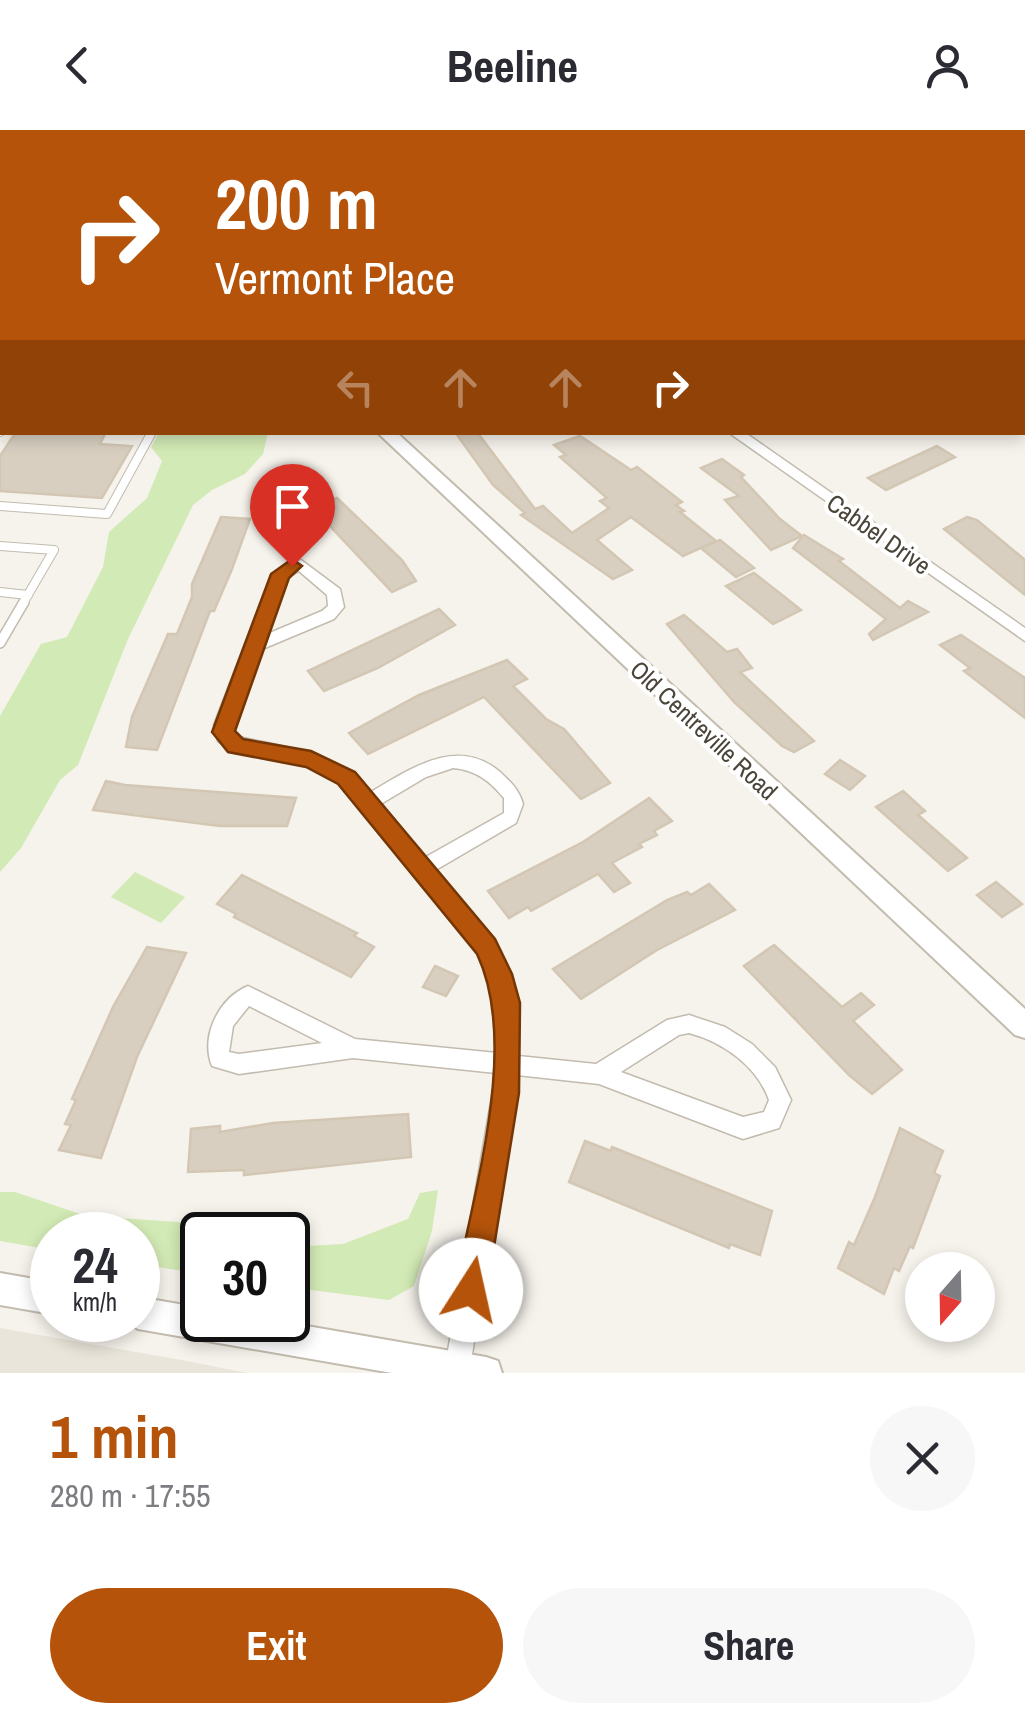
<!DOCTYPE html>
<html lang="en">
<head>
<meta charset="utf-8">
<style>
	:root { --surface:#fff; --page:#f7f7f7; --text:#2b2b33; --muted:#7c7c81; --accent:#b45309 }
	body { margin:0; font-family:"Archivo Narrow",sans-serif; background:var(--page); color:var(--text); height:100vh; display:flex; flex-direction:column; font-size:38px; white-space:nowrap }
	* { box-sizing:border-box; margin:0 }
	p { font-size:32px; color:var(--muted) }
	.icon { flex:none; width:55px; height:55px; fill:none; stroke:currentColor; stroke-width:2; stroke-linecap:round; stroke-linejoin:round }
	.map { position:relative; height:1243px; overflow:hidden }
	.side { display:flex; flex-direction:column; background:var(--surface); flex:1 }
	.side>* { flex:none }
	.banner { position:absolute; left:0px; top:0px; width:1025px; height:305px; box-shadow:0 5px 15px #0003; background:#b45309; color:#fff; overflow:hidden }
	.needle { width:65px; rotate:200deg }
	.buttons { position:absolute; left:905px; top:1122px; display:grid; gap:20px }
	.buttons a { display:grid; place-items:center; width:90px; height:90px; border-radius:50%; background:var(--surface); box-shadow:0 5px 15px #0003; font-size:50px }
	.speed { position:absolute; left:30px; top:1082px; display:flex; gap:20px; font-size:50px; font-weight:700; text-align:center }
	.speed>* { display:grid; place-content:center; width:130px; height:130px; border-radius:50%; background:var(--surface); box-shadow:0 5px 15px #0003; line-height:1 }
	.speed small { font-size:25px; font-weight:400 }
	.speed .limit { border:5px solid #111; border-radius:15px; background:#fff; color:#111 }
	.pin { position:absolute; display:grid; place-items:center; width:85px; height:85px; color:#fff; margin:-102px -42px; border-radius:50% 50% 50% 0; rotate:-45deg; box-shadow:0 0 10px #0007 }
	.pin .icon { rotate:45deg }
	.me { position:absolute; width:110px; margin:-55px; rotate:10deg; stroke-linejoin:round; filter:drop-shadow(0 0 8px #0008) }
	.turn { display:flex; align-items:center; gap:35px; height:210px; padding:0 50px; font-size:45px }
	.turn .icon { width:130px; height:130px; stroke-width:2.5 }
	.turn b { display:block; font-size:70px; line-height:85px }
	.lanes { display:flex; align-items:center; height:95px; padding:0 50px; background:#0003; justify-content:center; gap:50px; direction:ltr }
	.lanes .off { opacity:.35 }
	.round { display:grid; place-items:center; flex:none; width:105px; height:105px; border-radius:52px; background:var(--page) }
	.head { display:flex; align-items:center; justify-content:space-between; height:170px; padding:0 50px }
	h1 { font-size:60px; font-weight:800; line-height:75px; color:var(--accent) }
	.button { display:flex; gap:20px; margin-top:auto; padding:20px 50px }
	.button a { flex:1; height:115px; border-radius:60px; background:var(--accent); color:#fff; font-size:40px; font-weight:800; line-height:115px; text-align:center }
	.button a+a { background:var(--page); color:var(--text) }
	header { display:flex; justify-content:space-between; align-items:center; height:130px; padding:0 50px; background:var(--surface); font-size:45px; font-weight:800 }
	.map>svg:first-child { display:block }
</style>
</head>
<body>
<header><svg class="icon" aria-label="back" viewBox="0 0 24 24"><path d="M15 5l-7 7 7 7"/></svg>Beeline<svg class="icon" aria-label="person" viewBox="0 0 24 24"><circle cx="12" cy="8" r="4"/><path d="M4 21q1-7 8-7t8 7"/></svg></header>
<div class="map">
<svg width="1025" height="1243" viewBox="0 0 1025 1243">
	<rect width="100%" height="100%" fill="#f6f3ec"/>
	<path fill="#eae5da" d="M0,1198l187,33 60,12h-247z"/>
	<g fill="#d2eab5">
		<path d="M159,303h109l-5,21 -18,20 -33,16 -19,15 -65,134 -50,126 -18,15 -39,68 -21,24v-156l41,-72 26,-7 36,-70 6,-35 38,-34 15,-37 -11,-14z"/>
		<path d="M135,742l50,25 -24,26 -50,-26z"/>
		<path d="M438,1060l-6,41 -18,55 -25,14 -101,-13v-40l55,-3 65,-25 12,-26z"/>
		<path d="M0,1062h15l71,24 93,6 23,17v35l-64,-10v-29h-86v15l-52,-9z"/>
	</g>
	<g fill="#d8cfc1" stroke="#d3c7b4" stroke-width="2.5">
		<path d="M16,302h90l-6,12 32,2 -30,52 -102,-7v-35z"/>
		<path d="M455,302h22l58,77 8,-3 29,27 37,-25 -9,-7 7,-3 -47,-41 6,-2 -12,-10 26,-9 51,34 6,-3 45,35 -6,3 8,6 -4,1 36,29 -33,15 -52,-39 -34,23 35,30 -19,9 -92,-64 4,-2 -32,-28z"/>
		<path d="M937,316l18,11 -69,33 -18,-12z"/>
		<path d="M722,329l22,16 -3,2 39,42 22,17 -31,14 -46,-50 14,-4 -38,-28z"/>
		<path d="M337,368l65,62 14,21 -24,11 -80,-85z"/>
		<path d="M221,387l29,2 -18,50 -18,42h-4l-53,139 -31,-3 6,-30 36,-83h9l15,-37v-13z"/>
		<path d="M967,387l10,3 48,40v35l-81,-66z"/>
		<path d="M804,405l39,24 -4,2 61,47 8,-7 20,11 -55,28 -4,-6 17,-15 -93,-71z"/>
		<path d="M720,410l27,22 7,6 -18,9 -35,-29z"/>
		<path d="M754,443l32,25 15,12 -28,14 -47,-38z"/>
		<path d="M439,479l16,16 -77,43 -54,23 -16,-20z"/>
		<path d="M684,485l43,37 10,-3 15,19 -12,4 74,69 -20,11 -12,-6 -48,-44 -67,-78z"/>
		<path d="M961,505l64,43v40l-61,-47 6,-3 -30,-23z"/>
		<path d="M507,530l20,19 -14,7 33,33 18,10 46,54 -29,16 -97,-102 -116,57 -19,-21 70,-38z"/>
		<path d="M840,630l25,16 -15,14 -25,-16z"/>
		<path d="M106,651l19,4 171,13 -9,28h-67l-127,-16z"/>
		<path d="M903,661l22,20 -7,4 49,43 -19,13 -72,-64z"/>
		<path d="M649,668l23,23 -18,10 3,4 -18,9 3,3 -30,16 18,20 -16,9 -16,-18 -67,37 -3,-4 -19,11 -21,-27 95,-49z"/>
		<path d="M242,745l115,58 -3,3 20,11 -23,30 -117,-60 2,-3 -19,-10z"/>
		<path d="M996,752l26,22 -20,13 -25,-22z"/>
		<path d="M709,754l26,26 -78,40 -76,49 -28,-30 114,-69 20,-8 4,3z"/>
		<path d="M774,815l68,62 19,-14 13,12 -21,16 49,49 -30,24 -23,-19 -105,-109z"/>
		<path d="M147,817l39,6 -49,104 -36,101 -42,-8 12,-25 -6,-1 11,-24 -4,-1 41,-92z"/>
		<path d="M435,836l23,10 -12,20 -23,-9z"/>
		<path d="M408,984l3,43 -167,18v-5l-56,2 3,-43 29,-3v6l53,-9z"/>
		<path d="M900,998l43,23 -9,22 6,3 -27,72 -3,-2 -11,25 -5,-3 -10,26 -46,-26 11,-26 5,3 21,-48z"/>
		<path d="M585,1011l26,10 1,-4 160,64 -12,44 -30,-11 -1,4 -160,-66z"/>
	</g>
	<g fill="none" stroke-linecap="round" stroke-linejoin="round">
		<g stroke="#c2bbae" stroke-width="8">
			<g id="service-far2">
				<path d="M190,2l5,-2"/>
				<path d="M291,2l4,-2"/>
				<path d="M0,168l2,4"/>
			</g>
		</g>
		<g stroke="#c2bbae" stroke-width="10">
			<g id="service-far1">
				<path d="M0,302l2,-4"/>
				<path d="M0,376l107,8 45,-82"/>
				<path d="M0,416l54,4 -32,55"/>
				<path d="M0,462l28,3"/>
			</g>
		</g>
		<g stroke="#c2bbae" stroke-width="12">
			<path id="service" d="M0,513l24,-41"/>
		</g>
		<g stroke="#c2bbae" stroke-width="3">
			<g id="minor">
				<path d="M1022,254l3,1v8l-3,-1z"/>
				<path d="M728,302h16l281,196v13z"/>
				<path d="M301,430l39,29 4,18 -10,12 -74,31 -28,75 2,11c52,12 99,14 135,57 40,-23 88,-58 131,-21 11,10 19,18 23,32l-7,19 -82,48 62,76 20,56 2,53 78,8 71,-44 22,-5 36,12 27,17 23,23 16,33 -12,28 -36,11 -144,-55 -82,-9 -48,298h-22l-2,-5 51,-295 -143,-15 -114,16 -27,-8c-12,-30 7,-68 36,-80l107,53 142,14 -1,-50 -19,-52 -137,-168 -33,-17 -80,-19 -9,-6 -4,-16 58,-151zM299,441l28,24 1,11 -6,5 -57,24 22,-58zM453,638c23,2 37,13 51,30v15l-80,45 -45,-53 47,-28zM249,876l73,37 -83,11 -10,-2 4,-26zM689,903c34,9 68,33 80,67l-5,12 -21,5 -122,-45 58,-37z"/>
			</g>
		</g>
		<g stroke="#c2bbae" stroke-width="4">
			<g id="tertiary">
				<path d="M377,302h19l629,577v29l-10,-3z"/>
				<path d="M0,1143l52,9v32l-52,-9z"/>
				<path d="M138,1167l64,11v12h70l214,37 12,4 4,12h-110l-254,-44 -13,-9h13z"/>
			</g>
		</g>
		<g stroke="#d6c79b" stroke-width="4">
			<g id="secondary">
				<path d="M808,0h19l1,2h-18z"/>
				<path d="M1022,93l3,1v10l-3,-1z"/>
			</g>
		</g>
		<g stroke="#e0a43c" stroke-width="34">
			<g id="trunk">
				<path d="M23,2l5,-2"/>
				<path d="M0,14l2,-1"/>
			</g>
		</g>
		<use href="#service-far2" stroke="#fff" stroke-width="5"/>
		<use href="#service-far1" stroke="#fff" stroke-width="8"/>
		<use href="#service" stroke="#fff" stroke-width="9"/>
		<use href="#minor" fill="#fff" fill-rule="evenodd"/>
		<use href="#tertiary" fill="#fff" fill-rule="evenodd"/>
		<use href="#secondary" fill="#fff3cd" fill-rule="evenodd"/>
		<use href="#trunk" stroke="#ffd985" stroke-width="30"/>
	</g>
	<path fill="#b45309" stroke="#753606" stroke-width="2.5" d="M292,429l10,7 -13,12 -54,153 8,8 68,12 44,21 140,167 17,35 8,29 -1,90 -32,197 -5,11 -11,4 -11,-4 -5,-11c18,-97 65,-245 22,-336l-139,-170 -32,-17 -78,-15 -16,-20 59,-158z"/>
	<g text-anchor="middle" stroke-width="8" stroke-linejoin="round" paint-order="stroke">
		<g font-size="25" fill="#4b4439" stroke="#fff">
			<text transform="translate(879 404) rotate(35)" y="9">Cabbel Drive</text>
			<text transform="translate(704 600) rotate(43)" y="9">Old Centreville Road</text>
		</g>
	</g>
</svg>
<div class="buttons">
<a><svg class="needle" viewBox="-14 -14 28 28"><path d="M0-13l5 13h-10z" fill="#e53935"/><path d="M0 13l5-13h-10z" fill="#7c7c81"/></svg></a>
</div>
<div class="speed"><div>24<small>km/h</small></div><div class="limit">30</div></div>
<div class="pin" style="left:292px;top:436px;background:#d93025"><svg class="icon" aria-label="arrive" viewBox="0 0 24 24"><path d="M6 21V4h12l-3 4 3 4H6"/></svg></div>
<svg class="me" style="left:471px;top:1160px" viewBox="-20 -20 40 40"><circle r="19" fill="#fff"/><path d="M0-13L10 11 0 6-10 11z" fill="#b45309"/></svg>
<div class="banner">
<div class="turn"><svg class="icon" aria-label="right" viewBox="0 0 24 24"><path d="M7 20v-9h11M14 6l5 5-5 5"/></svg><div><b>200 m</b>Vermont Place</div></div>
<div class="lanes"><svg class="icon off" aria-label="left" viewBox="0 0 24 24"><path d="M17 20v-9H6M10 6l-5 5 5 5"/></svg><svg class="icon off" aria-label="ahead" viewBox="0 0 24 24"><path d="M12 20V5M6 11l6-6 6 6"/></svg><svg class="icon off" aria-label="ahead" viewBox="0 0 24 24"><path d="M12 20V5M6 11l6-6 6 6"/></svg><svg class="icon" aria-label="right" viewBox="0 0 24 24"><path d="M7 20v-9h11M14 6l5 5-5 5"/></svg></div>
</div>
</div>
<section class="side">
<div class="head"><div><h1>1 min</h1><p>280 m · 17:55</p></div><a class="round"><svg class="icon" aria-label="close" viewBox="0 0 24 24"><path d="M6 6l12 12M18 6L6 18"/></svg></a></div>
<div class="button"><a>Exit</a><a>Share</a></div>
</section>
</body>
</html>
